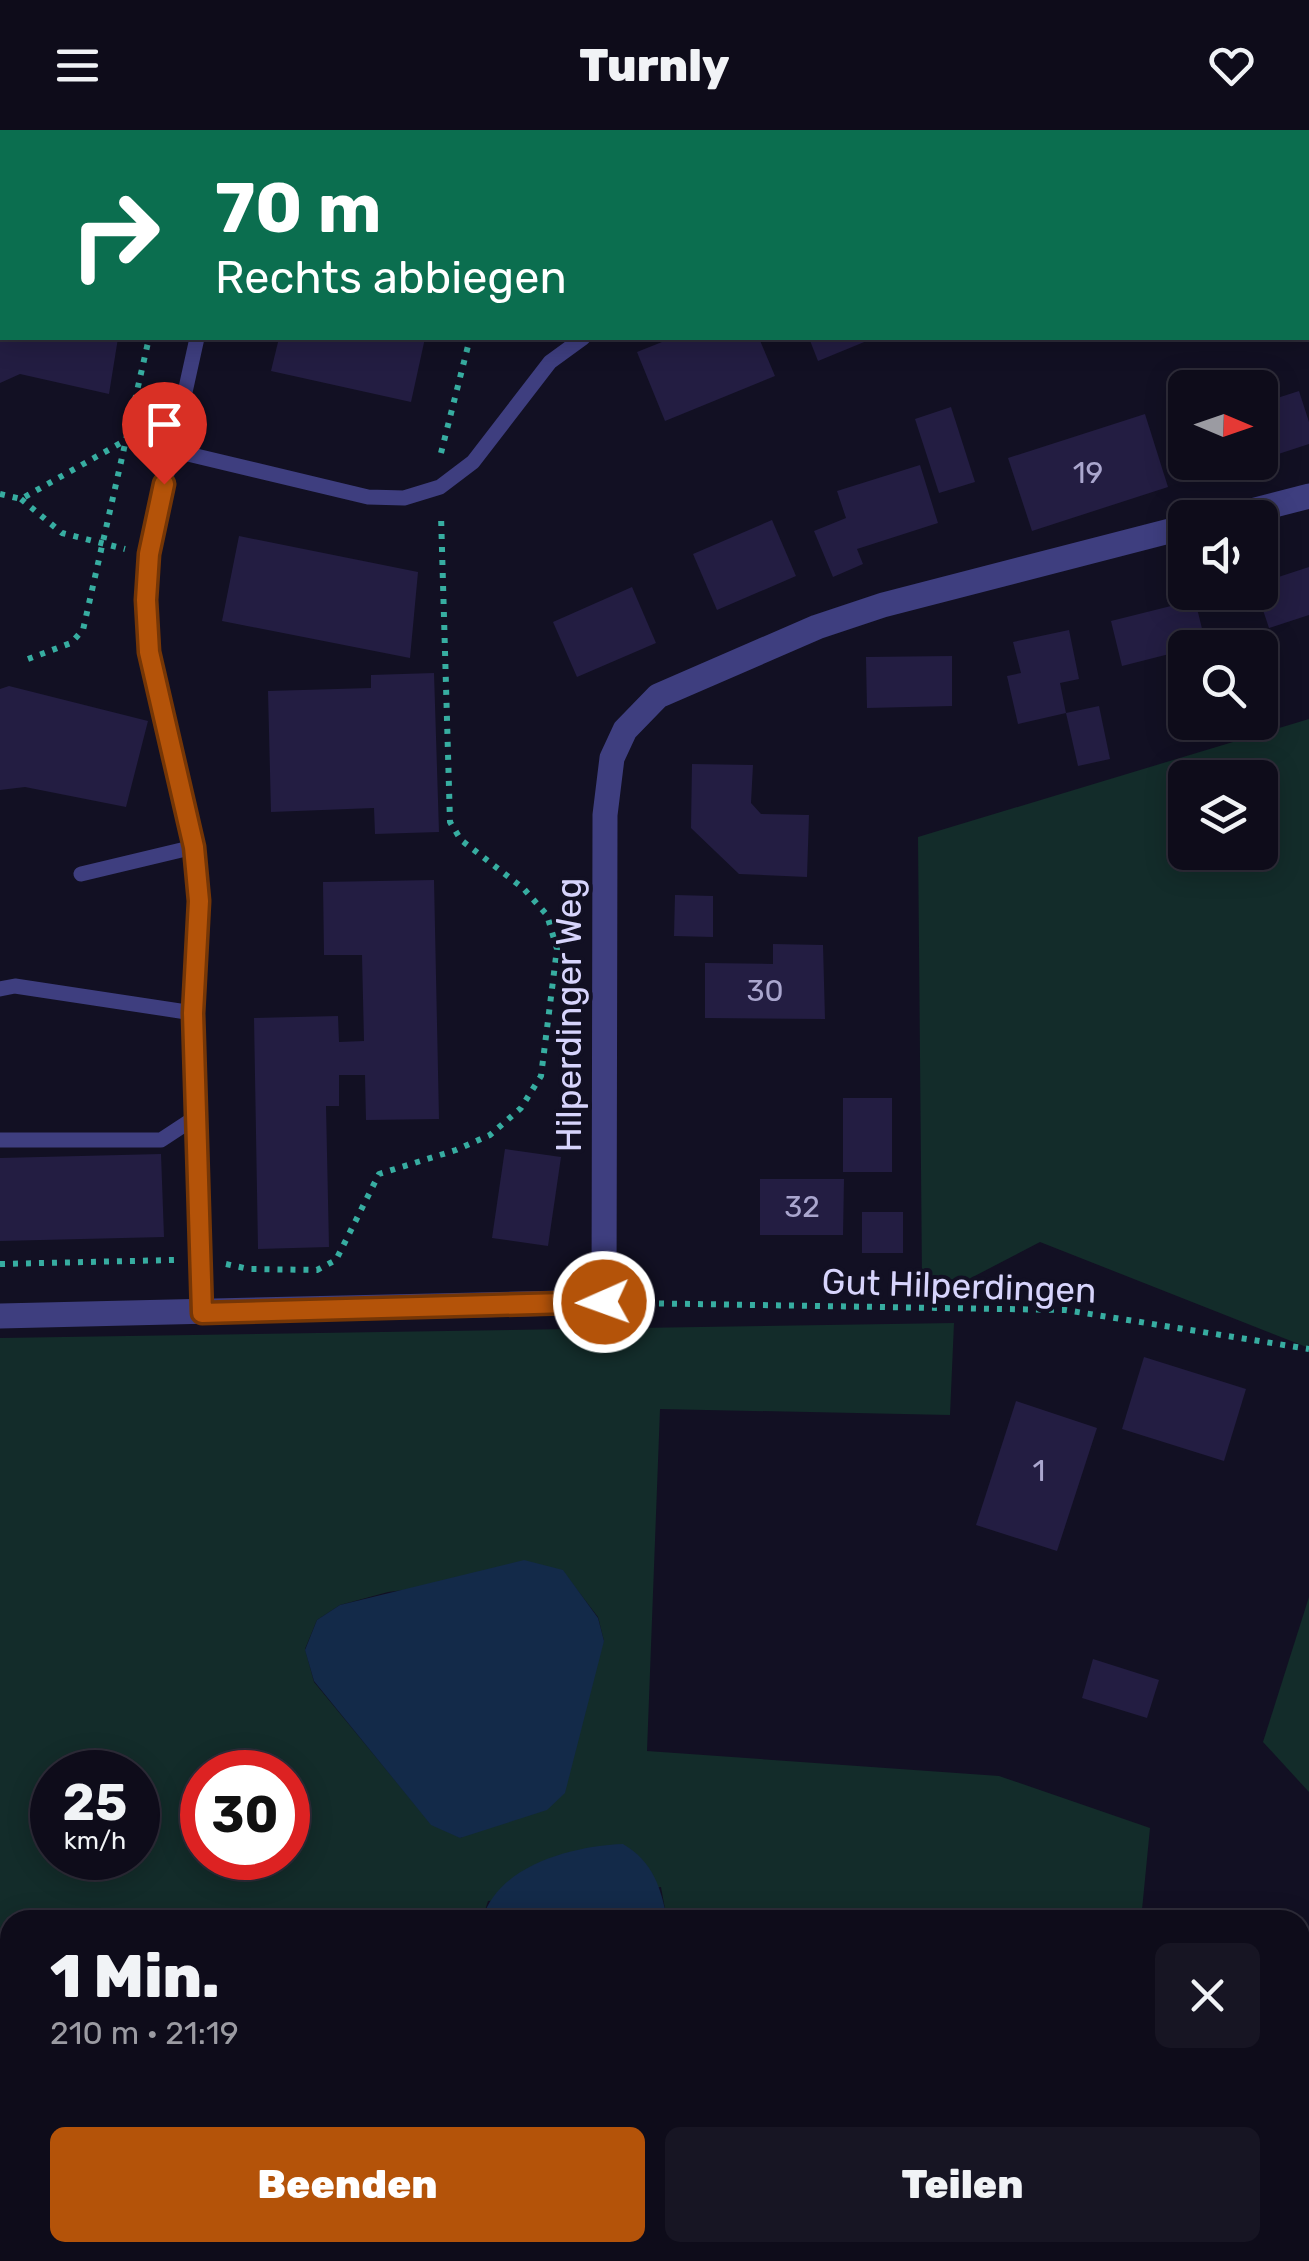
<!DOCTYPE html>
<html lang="de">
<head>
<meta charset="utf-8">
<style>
	:root { --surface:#0e0c1a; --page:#171523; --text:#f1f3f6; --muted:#9b9ba2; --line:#2e2c39; --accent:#b45309 }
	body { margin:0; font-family:Rubik,sans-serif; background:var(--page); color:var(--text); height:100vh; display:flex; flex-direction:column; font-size:38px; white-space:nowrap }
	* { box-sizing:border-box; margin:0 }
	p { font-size:32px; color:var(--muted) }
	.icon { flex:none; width:55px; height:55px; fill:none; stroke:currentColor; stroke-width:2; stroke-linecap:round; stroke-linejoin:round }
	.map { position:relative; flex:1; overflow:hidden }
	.side { position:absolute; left:0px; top:1780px; width:1310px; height:352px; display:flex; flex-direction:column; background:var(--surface); border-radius:30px 30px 0 0; box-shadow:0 5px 25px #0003,0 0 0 2px var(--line) }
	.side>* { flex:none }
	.hud { position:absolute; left:0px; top:0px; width:1310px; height:210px; box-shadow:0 5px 25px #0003,0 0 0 2px var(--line); background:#0b6e4f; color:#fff; overflow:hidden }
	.needle { width:65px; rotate:92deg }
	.fabs { position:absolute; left:1168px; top:240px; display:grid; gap:20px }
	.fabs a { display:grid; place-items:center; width:110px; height:110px; border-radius:15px; background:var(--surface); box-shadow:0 5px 25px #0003,0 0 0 2px var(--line); font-size:50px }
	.speed { position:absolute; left:30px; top:1620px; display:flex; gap:20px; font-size:50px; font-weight:700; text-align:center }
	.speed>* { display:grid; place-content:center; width:130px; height:130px; border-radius:50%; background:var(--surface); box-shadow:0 5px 25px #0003,0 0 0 2px var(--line); line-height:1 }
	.speed small { font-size:25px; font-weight:400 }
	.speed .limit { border:15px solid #d22; background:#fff; color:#111 }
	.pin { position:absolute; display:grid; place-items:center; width:85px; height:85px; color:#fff; margin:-102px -42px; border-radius:50% 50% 50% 0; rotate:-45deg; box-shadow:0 0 10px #0007 }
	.pin .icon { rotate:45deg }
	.me { position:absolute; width:110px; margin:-55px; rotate:268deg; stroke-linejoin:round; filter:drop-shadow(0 0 8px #0008) }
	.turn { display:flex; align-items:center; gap:35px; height:210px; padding:0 50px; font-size:45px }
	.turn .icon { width:130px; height:130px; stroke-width:2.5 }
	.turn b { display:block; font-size:70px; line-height:85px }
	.round { display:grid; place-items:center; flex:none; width:105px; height:105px; border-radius:15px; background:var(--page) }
	.headline { display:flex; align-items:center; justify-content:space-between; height:170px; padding:0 50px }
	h1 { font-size:60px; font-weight:800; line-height:75px }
	.button { display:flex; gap:20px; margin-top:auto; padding:20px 50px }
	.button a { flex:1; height:115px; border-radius:15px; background:var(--accent); color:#fff; font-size:40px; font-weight:800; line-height:115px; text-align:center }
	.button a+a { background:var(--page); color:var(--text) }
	header { display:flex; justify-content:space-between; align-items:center; height:130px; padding:0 50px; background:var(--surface); font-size:45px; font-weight:800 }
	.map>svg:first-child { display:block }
</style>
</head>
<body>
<header><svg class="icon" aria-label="menu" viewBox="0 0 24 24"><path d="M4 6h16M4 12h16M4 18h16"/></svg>Turnly<svg class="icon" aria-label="heart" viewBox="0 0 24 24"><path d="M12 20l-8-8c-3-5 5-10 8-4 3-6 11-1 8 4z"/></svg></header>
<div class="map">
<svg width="1309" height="2131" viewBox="0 0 1309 2131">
	<rect width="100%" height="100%" fill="#121023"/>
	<g fill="#132c2a" fill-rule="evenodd">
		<path d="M1309,589v629l-269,-106 -73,38 -45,-2 -4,-441zM1185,648h75v74h-75z"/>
		<path d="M954,1193l-4,92 -290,-6 -13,342 352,25 151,52 -9,92h-474l-6,-33 -173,14 -6,19h-472v332h1290v-154l9,1v162h-1309v-923zM562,1440l36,47 6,24 -143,197 -30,-14 -117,-142 -9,-33 12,-29 23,-15 48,-13zM52,1642h86v86h-86zM202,1642h86v86h-86z"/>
		<path d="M1309,1467v195l-46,-50z"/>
	</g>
	<g fill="#132a49">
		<path d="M524,1430l39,10 35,48 6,23 -39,152 -18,17 -87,28 -29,-13 -117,-144 -9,-31 12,-30 23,-15z"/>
		<path d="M623,1714c30,18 38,43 44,76h-185c16,-55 90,-74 141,-76z"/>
	</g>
	<g fill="#231d42">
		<path d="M0,208h118l-9,56 -89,-20 -20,9z"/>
		<path d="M279,208h146l-14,64 -140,-31z"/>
		<path d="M672,208h87l16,38 -110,45 -28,-69z"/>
		<path d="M809,208h65l-56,23z"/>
		<path d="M1267,255l4,15 28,-9 10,31v22l-49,16v-73z"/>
		<path d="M951,277l24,75 -36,11 -24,-74z"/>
		<path d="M1145,284l23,73 -136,44 -24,-73z"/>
		<path d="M920,335l18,58 -81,26 6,15 -30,13 -19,-46 32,-13 -9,-27z"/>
		<path d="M772,390l24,56 -79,34 -24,-56z"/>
		<path d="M239,406l179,36 -8,86 -188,-37z"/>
		<path d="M1309,437v48l-40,13 -12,-36 3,-9z"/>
		<path d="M632,457l24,56 -79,34 -24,-55z"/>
		<path d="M1195,470l11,45 -21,3v2l-63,16 -11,-45z"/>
		<path d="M1069,500l10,49 -19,4 6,30 -48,11 -11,-48 14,-3 -8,-31z"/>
		<path d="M952,526v50l-85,2 -1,-51z"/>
		<path d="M434,543l5,159 -64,2 -1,-26 -103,4 -3,-121 103,-3v-13z"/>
		<path d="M9,556l139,35 -22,86 -101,-20 -25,3v-101z"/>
		<path d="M1099,576l11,53 -32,7 -12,-53z"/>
		<path d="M692,634l61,1 -2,38 10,11 48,1 -2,62 -68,-3 -48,-46z"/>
		<path d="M434,750l5,239 -73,1 -1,-45h-26v31h-13l3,141 -71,2 -4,-231 84,-2 1,26 25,-1 -2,-86h-38l-1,-73z"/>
		<path d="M675,765l38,1v41l-39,-1z"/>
		<path d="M773,814l50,1 2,74 -120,-1v-55l68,1z"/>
		<rect x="843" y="968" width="49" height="74"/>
		<path d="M505,1019l56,8 -13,89 -56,-8z"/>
		<path d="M161,1024l3,83 -164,4v-83z"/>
		<path d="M760,1049h84l-1,56h-83z"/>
		<rect x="862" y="1082" width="41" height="41"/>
		<path d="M1144,1227l102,32 -22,72 -102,-32z"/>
		<path d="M1016,1271l81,27 -40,123 -81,-26z"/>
		<path d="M1093,1529l66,21 -12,38 -65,-20z"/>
	</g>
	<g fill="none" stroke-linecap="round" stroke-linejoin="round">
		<g stroke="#37ada1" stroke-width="6" stroke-dasharray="5 8" stroke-linecap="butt">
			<path d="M194,2l1,-2"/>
			<path d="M522,2l1,-2"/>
			<path d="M441,323l29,-115"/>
			<path d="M0,364l21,5 105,-59 21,5"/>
			<path d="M21,369l41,34 63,16"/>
			<path d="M28,529l43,-16 12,-13 66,-292"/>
			<path d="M0,1134l174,-4"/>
			<path d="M226,1134l23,5 68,1 19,-10 43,-86 77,-24 34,-15 31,-27 20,-32 16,-127 -10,-34 -24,-27 -62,-48 -11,-18 -9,-307"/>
			<path d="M633,1173l432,7 244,39"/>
		</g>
		<g stroke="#3e3e7f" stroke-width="15">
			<path d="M24,0l1,2"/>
			<path d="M807,0l1,2"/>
			<path d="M930,0l1,2"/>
			<path d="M244,2l1,-2"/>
			<path d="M1078,2l6,-2"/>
			<path d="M197,208l-48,217 -3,45 3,53 45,194 5,54 -6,112 9,300"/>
			<path d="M171,320l197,47 36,1 36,-11 33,-25 77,-100 33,-24"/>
			<path d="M81,744l113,-27"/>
			<path d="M0,859l15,-3 178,27"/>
			<path d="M0,1010h161l35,-23"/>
		</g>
		<g stroke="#3e3e7f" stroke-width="25">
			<path d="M1224,388l85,-22"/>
			<path d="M0,1186l604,-14 1,-487 7,-57 13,-28 33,-34 159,-69 66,-22 302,-78"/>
		</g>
	</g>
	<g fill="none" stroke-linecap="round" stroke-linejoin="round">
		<g stroke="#753606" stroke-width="25">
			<path id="route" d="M164,354l-15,70 -3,46 3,52 45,195 5,54 -6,112 9,300 402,-11"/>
		</g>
		<use href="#route" stroke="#b45309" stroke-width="18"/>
	</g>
	<g text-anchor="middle" stroke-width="8" stroke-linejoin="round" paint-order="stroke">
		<g font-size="30" fill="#aaa6ce">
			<text x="1088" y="353">19</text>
			<text x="765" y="871">30</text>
			<text x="802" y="1087">32</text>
			<text x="1039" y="1351">1</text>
		</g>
		<g font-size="35" fill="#d7d4fc" stroke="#121023">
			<text transform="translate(569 885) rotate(-90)" y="12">Hilperdinger Weg</text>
			<text transform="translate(959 1156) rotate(2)" y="12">Gut Hilperdingen</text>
		</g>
	</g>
</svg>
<div class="fabs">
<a><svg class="needle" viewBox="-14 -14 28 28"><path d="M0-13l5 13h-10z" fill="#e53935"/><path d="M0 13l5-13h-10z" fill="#9b9ba2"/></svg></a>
<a><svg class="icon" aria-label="sound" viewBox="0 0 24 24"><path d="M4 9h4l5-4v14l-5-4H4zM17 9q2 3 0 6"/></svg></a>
<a><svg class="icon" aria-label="search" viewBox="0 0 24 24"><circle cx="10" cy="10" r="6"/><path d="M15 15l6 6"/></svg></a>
<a><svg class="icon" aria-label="layers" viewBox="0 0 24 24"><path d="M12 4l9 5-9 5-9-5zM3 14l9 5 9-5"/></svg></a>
</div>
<div class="speed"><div>25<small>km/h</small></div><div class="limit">30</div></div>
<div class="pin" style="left:164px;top:354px;background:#d93025"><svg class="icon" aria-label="arrive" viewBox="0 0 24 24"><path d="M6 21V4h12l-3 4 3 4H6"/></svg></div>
<svg class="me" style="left:604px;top:1172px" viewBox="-20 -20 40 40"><circle r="17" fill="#b45309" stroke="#fff" stroke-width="3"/><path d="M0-11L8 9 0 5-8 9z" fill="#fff"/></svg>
<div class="hud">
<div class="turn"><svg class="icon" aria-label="right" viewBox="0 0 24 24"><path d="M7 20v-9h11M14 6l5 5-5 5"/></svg><div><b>70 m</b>Rechts abbiegen</div></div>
</div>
<section class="side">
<div class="headline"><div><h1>1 Min.</h1><p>210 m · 21:19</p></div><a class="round"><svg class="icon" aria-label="close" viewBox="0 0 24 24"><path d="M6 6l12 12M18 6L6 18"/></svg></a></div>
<div class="button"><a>Beenden</a><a>Teilen</a></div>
</section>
</div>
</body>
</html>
